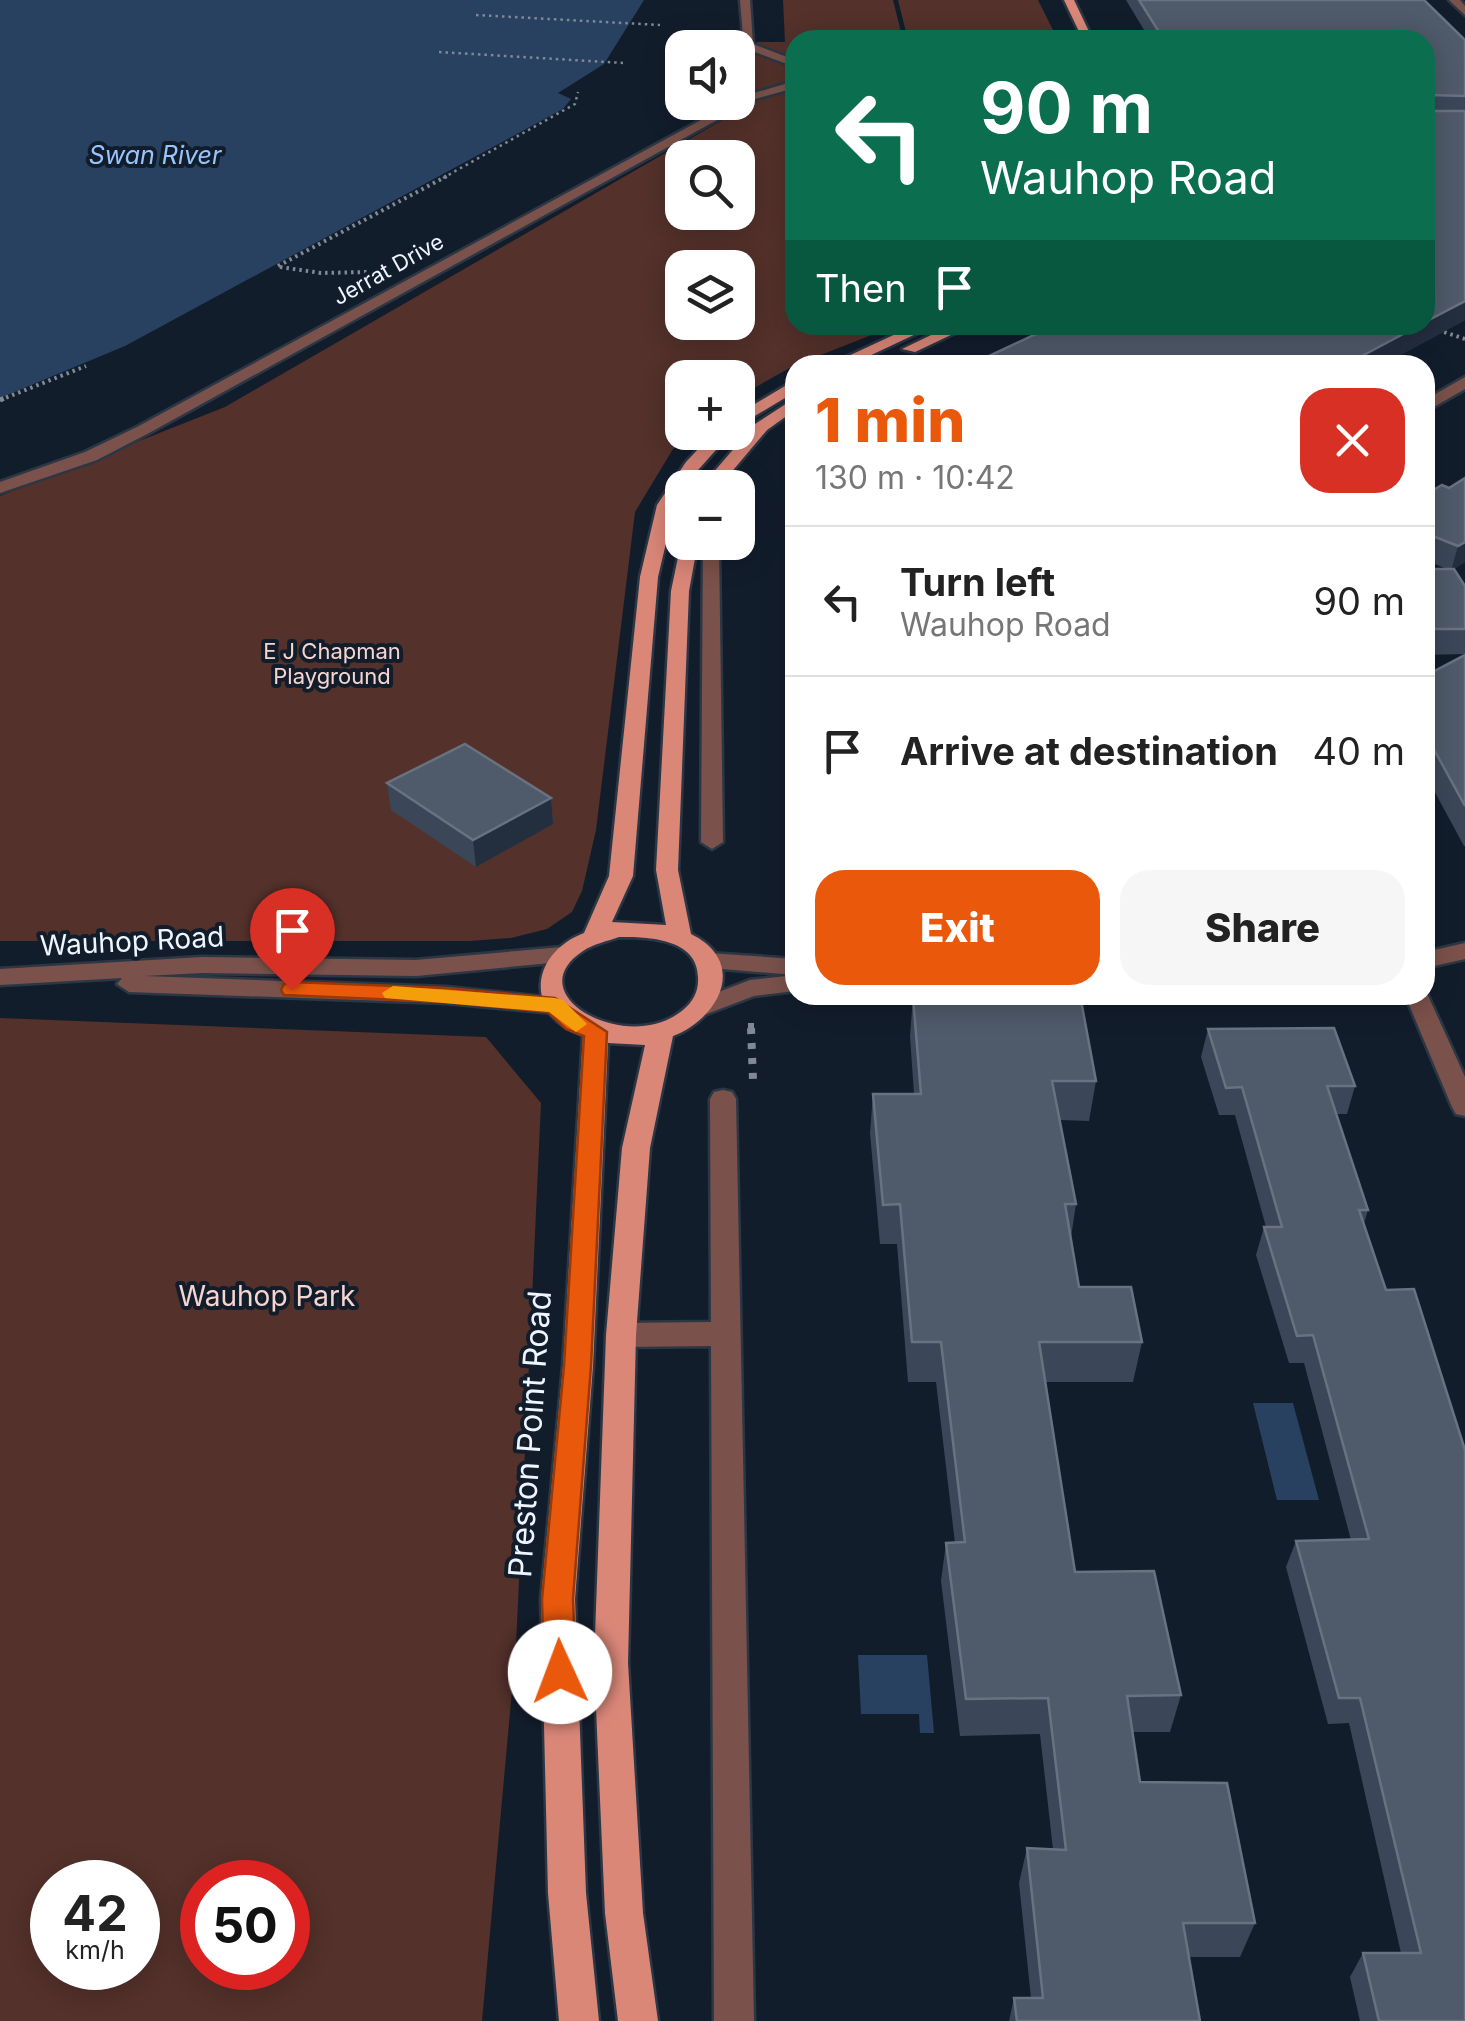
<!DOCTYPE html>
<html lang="en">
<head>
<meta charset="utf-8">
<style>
	:root { --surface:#fff; --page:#f6f6f6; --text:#222; --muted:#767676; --line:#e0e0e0; --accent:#ea580c }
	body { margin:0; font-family:Inter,sans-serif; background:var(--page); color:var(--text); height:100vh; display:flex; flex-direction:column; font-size:38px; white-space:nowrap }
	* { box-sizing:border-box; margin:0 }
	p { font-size:32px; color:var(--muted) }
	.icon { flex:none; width:55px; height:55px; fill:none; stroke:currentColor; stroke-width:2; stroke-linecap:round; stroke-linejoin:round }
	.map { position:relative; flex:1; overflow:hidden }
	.drawer { position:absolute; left:785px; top:355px; width:650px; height:650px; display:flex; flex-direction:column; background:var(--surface); border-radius:30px; box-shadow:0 5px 25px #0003 }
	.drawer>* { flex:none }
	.hud { position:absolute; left:785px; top:30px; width:650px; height:305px; border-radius:30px; box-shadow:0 5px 25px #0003; background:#0b6e4f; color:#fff; overflow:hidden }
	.buttons { position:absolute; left:665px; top:30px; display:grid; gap:20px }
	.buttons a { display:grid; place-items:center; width:90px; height:90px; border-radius:20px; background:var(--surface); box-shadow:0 5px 25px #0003; font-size:50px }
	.speed { position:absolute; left:30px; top:1860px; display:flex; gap:20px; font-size:50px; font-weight:700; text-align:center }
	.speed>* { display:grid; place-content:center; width:130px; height:130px; border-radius:50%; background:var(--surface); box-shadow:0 5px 25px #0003; line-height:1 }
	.speed small { font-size:25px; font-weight:400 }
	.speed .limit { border:15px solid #d22; background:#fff; color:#111 }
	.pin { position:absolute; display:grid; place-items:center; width:85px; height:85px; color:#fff; margin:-102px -42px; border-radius:50% 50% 50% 0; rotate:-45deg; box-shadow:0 0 10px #0007 }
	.pin .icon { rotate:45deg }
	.me { position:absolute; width:110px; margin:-55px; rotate:358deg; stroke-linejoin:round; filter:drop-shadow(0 0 8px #0008) }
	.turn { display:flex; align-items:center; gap:35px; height:210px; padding:0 30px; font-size:45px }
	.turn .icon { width:130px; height:130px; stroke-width:2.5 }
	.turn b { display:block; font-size:70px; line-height:85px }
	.then { display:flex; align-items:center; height:95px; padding:0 30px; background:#0003; gap:20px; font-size:38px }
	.round { display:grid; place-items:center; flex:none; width:105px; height:105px; border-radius:30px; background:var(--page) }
	.headline { display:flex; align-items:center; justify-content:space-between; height:170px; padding:0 30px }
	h1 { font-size:60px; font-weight:800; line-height:75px; color:var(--accent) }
	.action { display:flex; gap:20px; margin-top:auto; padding:20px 30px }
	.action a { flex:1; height:115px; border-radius:30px; background:var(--accent); color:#fff; font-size:40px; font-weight:800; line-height:115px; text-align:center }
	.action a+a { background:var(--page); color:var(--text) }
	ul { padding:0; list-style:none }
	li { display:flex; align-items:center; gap:30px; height:150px; padding:0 30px; border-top:2px solid var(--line) }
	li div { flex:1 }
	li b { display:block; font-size:38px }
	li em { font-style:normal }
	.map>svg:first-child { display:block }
</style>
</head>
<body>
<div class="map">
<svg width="1465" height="2021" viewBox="0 0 1465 2021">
	<rect width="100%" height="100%" fill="#121d2c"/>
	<g fill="#54312b" fill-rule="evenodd">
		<path d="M783,0h110l10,40h-108v285h102l-102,40 -57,32v-19h-56v54l8,1 -17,16 -38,63 -39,318 -14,61 -10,21 -25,17 -36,9 -41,3h-470v-445l225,-89 520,-300 12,-65h28zM682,158h56v54h-56zM682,268h56v54h-56z"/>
		<path d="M898,0h140l20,40h-150z"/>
		<path d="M0,1018l486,19 55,66 -25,543 -34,375h-482zM138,1882v86h-86v-86zM288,1882v86h-86v-86z"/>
	</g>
	<g fill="#294161">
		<path d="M0,0h644l-40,64 -46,29 13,6 -8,10 -438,237 -125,52z"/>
		<path d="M1253,1403h40l26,97h-42z"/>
		<path d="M858,1655h69l7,78h-14l-1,-19h-58z"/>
	</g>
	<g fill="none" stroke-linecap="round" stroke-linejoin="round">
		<g stroke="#2c3745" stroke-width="5">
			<g id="minor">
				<path d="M740,0h10l3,44 42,16v7l-51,-19z"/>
				<path d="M1449,0h11l5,6v9z"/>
				<path d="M795,81v7l-40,11 -606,334 -52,27 -97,33v-11l85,-30 52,-25 610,-332z"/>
				<path d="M1465,377v12l-40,23v-12z"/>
				<path d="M703,542l16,4 4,296 -11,7 -11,-7z"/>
				<path d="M1465,943v16l-40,9v-16z"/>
				<path d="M562,947l9,2 3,6 -3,6 -155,15 -214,-3 -58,3 302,11 118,12 3,6 -3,6 -9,2 -109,-10 -317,-11 -12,-8 5,-6 -122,7v-16l202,-12 214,3z"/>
				<path d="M708,953l87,6v32l-41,5 -50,19 -9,-2 -3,-6 3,-6 55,-21 45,-5 -96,-8 -3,-6z"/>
				<path d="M1425,989l40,88v39l-9,-2 -4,-7 -47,-112h20z"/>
				<path d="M723,1090l9,2 4,7 18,922h-40l-3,-675 -90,1 -11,-4 -4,-8 4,-8 11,-4 90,-1 -1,-223 4,-7z"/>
			</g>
		</g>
		<g stroke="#2c3745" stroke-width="5">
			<g id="major">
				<path d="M1064,0h10l19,40h-10z"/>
				<path d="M915,325h20l-85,40h-21z"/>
				<path d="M952,325h20l-57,27 -13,-3z"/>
				<path d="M795,380v12l-57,34v-12z"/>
				<path d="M795,398v12l-28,20 -49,58h-18l55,-64z"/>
				<path d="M714,432h18l-50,56 -7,17 -17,72 -25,299 -21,46 54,3 -10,-55 15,-279 11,-53v4h16l-9,49 -11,279 13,64c57,28 29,84 -18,102l-23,112 -14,187 -8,328 15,250 15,108h-40l-13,-108 -11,-250 12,-328 16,-187 23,-103 -37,-2 -15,323 -18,233 11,294 13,128h-40l-11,-128 -7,-294 22,-233 20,-331c-59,-19 -54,-81 1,-102l25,-57 31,-299 17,-72 29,-43zM619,937c29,0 78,1 79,40 1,14 -5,25 -15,33 -55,46 -167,-15 -100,-59 10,-7 25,-10 36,-14z"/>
			</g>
		</g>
		<g stroke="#808995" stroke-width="2.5" stroke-dasharray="2.5 4" stroke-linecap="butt">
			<path d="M476,15l184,10"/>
			<path d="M439,52l184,11"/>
			<path d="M443,178l132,-74 3,-12"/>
		</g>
		<g stroke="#808995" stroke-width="4" stroke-dasharray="2.5 4" stroke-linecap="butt">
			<path d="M278,266l169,-90"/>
			<path d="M280,267l41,6 46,-1"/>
			<path d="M1438,330l27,9"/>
			<path d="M0,400l86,-34"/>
		</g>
		<path stroke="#808995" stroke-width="5" stroke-dasharray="4 5" stroke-linecap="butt" d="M0,400l5,-2"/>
		<path stroke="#808995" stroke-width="6" stroke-dasharray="5 6" stroke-linecap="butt" d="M751,1023v7"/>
		<path stroke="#808995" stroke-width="8" stroke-dasharray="6 9" stroke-linecap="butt" d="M751,1028l2,52"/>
		<use href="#minor" fill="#7b524b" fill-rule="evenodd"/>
		<use href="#major" fill="#da8778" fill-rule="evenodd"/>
	</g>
	<g fill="#3b4758">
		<path d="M1126,0h298l41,40v280l-83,45 43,-40v-285h-275z"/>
		<path d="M1465,478v84l-11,7 11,17v68l-40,1v-86h22l-22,-9v-65l24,-7z"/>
		<path d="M1465,655v191h-1l-39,-72v-98z"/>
		<path d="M387,783l164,15 2,26 -77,43 -85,-57z"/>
		<path d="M965,995h115l16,86 -7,40 -29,-1 16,84 -5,33 8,50 63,55 -9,40h-88l30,190 106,123 -11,37h-38l8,50 115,141 -15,34h-51l11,64h-191l5,-23h17l-12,-115 8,-35 26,1 -13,-115 -80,2 -19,-155 5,-38h9l-19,-161h-28l-11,-138h-17l-10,-111 3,-39h41l-4,-58 3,-39 51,1z"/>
		<path d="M1208,1029l147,57 -8,28h-11l32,96 -4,13 101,798h-105l-10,-44 13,-24h38l-52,-230 -21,1 -42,-157 10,-26 55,-1 -47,-177h-15l-33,-108 8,-28h2l-31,-112h-16l-18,-58z"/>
	</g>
	<g fill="#232e3f">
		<path d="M1465,301v19l-83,45h-37l75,-40h5v-3z"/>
		<path d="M1465,542v20l-14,9 7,-25z"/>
		<path d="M551,798l2,26 -77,43 -3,-27z"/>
	</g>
	<g fill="#4f5a6a" stroke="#687281" stroke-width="2.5">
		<path d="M1139,0h285l41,40v56l-36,-1 -3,12 3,4h36v190l-40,21v-282h-261z"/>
		<path d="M1055,325h365l-75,40h-375z"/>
		<path d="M1465,478v64l-7,4 -33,-13v-38l17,-10 7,3z"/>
		<path d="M1425,569h29l11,17v43h-40z"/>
		<path d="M1465,655v151l-40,-73v-57z"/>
		<path d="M465,744l86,54 -78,42 -86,-57z"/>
		<path d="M969,995h111l16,86h-44l24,123h-11l14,83h52l11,55h-103l36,230 79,-1 27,124 -54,1 13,86 87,1 28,140h-72l17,98h-183l-3,-23h29l-16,-150 39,2 -18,-152 -82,1 -20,-156 19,-1 -24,-200h-29l-12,-138 -17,1 -10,-111h48l-8,-97 56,1z"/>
		<path d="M1334,1028l21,58h-28l41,124h-9l27,80 28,-1 51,161v571h-86l-16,-68h58l-61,-255h-21l-43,-157 73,-2 -56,-204 -16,1 -33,-109h18l-40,-140 -16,1 -18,-59z"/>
	</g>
	<path fill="#ea580c" stroke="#983908" stroke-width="2.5" d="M292,982l154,6 109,10 52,34 -16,334 -18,233 3,73 -5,11 -11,4 -11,-4 -5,-11 -2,-73 22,-233 20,-330 -18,-7 -18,-17 -102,-10 -162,-7 -3,-5 3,-6z"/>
	<path fill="#f59e0b" d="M393,986l162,12 8,2 24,24 -11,8 -27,-20 -164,-14 -3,-5z"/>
	<g text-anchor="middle" stroke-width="8" stroke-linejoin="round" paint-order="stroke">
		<g font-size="22" fill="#eef5fe" stroke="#121d2c">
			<text transform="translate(388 269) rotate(-29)" y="8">Jerrat Drive</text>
		</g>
		<g font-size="22" fill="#f6d5cf" stroke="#121d2c">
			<text x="332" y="659">E J Chapman<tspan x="332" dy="25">Playground</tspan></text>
		</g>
		<g font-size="25" font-style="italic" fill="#99c3fc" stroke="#121d2c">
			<text x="155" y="164">Swan River</text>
		</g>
		<g font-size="28" fill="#eef5fe" stroke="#121d2c">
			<text transform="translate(132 941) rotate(-3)" y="10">Wauhop Road</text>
		</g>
		<g font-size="28" fill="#f6d5cf" stroke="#121d2c">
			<text x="267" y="1306">Wauhop Park</text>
		</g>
		<g font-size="32" fill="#eef5fe" stroke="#121d2c">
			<text transform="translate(530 1434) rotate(-86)" y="11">Preston Point Road</text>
		</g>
	</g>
</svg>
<div class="buttons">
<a><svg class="icon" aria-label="sound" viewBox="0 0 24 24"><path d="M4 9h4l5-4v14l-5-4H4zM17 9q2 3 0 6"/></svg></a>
<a><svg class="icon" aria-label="search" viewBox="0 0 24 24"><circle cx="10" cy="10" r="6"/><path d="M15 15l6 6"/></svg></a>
<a><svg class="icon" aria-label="layers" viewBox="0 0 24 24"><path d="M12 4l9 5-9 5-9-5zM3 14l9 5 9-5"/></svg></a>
<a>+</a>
<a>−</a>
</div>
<div class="speed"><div>42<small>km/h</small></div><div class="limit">50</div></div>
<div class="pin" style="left:292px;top:990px;background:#d93025"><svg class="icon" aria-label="arrive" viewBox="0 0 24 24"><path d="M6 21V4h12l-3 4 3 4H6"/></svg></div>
<svg class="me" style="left:560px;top:1672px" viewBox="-20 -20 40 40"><circle r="19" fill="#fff"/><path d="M0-13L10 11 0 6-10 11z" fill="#ea580c"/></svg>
<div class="hud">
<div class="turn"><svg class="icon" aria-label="left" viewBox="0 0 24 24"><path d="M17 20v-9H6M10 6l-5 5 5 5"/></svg><div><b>90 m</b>Wauhop Road</div></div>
<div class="then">Then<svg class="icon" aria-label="arrive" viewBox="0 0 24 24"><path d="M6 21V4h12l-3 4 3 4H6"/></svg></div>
</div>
<section class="drawer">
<div class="headline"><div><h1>1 min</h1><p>130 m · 10:42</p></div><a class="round" style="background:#d93025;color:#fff"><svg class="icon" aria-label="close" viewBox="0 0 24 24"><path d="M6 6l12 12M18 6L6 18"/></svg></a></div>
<ul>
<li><svg class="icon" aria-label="left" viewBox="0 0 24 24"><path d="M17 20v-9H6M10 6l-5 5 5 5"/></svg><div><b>Turn left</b><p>Wauhop Road</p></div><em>90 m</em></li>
<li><svg class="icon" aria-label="arrive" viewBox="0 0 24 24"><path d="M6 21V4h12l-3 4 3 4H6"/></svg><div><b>Arrive at destination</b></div><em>40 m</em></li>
</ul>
<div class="action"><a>Exit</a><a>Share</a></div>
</section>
</div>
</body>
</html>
